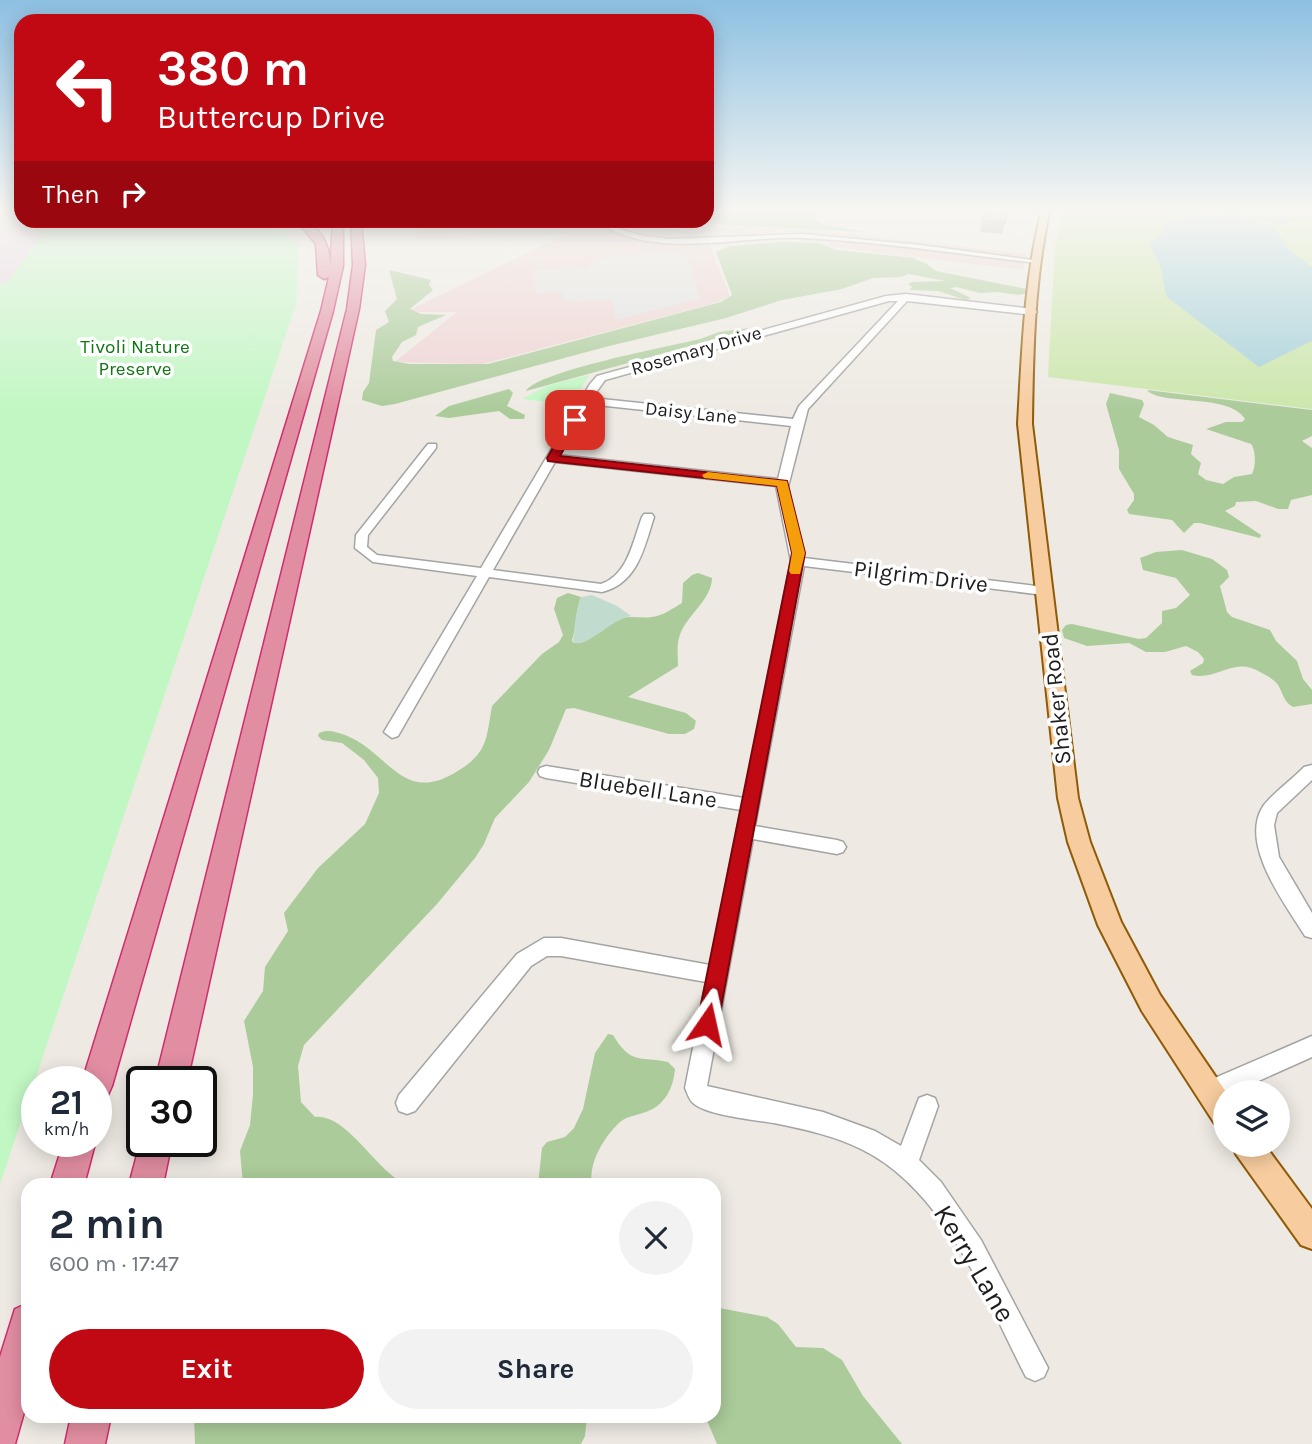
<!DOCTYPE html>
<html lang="en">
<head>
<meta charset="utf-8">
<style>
	:root { --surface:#fff; --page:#f2f2f3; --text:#1f2937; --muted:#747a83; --accent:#c10913 }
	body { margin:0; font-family:Karla,sans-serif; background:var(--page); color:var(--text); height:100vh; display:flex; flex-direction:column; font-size:26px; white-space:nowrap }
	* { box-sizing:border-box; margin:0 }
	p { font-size:23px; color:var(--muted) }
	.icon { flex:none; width:38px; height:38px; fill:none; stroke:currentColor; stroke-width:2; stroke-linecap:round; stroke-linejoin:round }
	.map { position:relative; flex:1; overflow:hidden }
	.drawer { position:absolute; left:21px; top:1178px; width:700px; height:245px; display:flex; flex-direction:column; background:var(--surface); border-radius:21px; box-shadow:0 4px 18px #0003 }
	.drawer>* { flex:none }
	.hud { position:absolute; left:14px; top:14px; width:700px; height:214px; border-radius:21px; box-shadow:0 4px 18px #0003; background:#c10913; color:#fff; overflow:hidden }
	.buttons { position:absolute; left:1213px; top:1080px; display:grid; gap:14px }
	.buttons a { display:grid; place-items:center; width:77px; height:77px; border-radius:50%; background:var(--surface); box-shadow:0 4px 18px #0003; font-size:35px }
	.speed { position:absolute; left:21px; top:1066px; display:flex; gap:14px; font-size:35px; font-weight:700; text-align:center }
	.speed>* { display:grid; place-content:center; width:91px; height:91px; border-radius:50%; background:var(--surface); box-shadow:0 4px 18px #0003; line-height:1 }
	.speed small { font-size:18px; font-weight:400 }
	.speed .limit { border:4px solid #111; border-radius:10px; background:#fff; color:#111 }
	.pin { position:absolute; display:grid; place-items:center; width:60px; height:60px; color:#fff; margin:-30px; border-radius:14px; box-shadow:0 4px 10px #0006 }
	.me { position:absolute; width:77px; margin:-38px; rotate:11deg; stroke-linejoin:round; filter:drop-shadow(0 0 5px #0008) }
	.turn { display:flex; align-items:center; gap:24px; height:147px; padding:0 28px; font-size:32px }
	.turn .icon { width:91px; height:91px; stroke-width:2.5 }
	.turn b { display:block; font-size:49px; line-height:60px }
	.then { display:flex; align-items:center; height:66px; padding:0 28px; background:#0003; gap:14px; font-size:26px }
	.round { display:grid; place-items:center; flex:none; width:74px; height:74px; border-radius:37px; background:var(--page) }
	.headline { display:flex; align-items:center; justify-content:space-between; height:119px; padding:0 28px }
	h1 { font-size:42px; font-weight:700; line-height:52px }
	.button { display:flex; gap:14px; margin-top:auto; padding:14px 28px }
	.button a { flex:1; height:80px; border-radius:42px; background:var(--accent); color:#fff; font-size:28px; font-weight:700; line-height:80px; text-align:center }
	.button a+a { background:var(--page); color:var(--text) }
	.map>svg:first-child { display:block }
</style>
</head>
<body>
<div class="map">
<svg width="1312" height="1444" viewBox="0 0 1312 1444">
	<rect width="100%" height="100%" fill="#eeeae3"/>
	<path fill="#eed3d3" d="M419,221h257l-14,7 33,3 35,-5 102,6 194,22 -3,16 -192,-23 -1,-5 -47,-3 -73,7 20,50 -15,7 -233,61 -87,-2 62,-50h-51l158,-77 -149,5z"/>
	<path fill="#e7d5e4" d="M0,209h21v11l33,1 -49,63h-5z"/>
	<path fill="#cbe6ab" d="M1063,209h249v200l-264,-32 7,-132z"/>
	<g fill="#abcb9a">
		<path d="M707,209h112l-3,11 6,4 42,8 -138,-7 -9,-2 -3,-5 8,-8z"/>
		<path d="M782,242l37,1 18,7 76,8 12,5 11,8 86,17 5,1 2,4 -10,2 -23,-3 -16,1 -24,-6 -6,1 21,10 -5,2 -28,-9 -28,-1 2,-3 -4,-3 4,-2 34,-1 -38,-7 -7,3 -28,1 -31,11 -60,11 -56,18 -117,28 -214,58 -13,2 -20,-6 1,-8 6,-9 7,-53 13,-8 -4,-11 12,-12 -8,-29 42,10 -2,5 4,5 -23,19 11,5 25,1 -28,12 -2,8 -14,7 -10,15 1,4 16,3h79l233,-62 11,-7 -16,-43 13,-6z"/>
		<path d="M749,328l-8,4 -215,59c12,-20 145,-45 174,-52l19,-7z"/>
		<path d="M509,389l4,4 -6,13 18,9 -1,4h-14l-11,-8 -50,7 -14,-2 14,-10z"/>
		<path d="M1147,390l165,20v26l-10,5 10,7v47l-21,5 -3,9h-10l-22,-8 -20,1 -1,4 -10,5 36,24 -1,3 -60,-15h-6l-10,10 -12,-13 -43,-6 -2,-4 7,-10v-6l-15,-25v-19l-13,-46 4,-11 32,7 2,4 -5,13 15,8 14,12 25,8 -2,9 10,9 -3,11 8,6 17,4 11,-7 18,-3c4,-7 4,-24 -1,-30l-45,-15 20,-7h16l3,-3c-15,-26 -85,-13 -98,-29z"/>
		<path d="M1182,550l30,9 15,11 2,7 -9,9 7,26 5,5 38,13 6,11 21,20 6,18 9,11v14l-19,3c-10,-6 -9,-12 -15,-22 -3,-5 -12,-10 -18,-13 -26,-16 -43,9 -68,3l-2,-4 13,-8 1,-4 -6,-7 -12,-6 -21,6h-19l-17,-9 -42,3 -23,-8 -2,-8 4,-5 6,-1 67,15 7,-1 16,-15v-12l14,-3 14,-13 -14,-17 -33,-8 -3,-12 16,-6z"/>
		<path d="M698,573l14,5c0,20 -23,36 -31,54 -5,11 -3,23 -3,34l-50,31 58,16 10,8 -2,8 -9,5h-16l-95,-26 -8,1 -17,41 -20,32 -34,36 -11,26 -9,14 -38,46 -133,141 -6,21 3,36 14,15c32,-4 62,56 92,68h-164l-3,-34 10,-26 3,-31v-27l-9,-46 19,-30 2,-24 23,-36 -4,-18 34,-45 47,-44 14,-31 -1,-15 -14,-18 -22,-17 -20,-3 -4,-4 1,-3c10,-4 16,-1 26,2 44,17 57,70 111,37 32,-19 30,-32 36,-66l50,-52 17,-12 4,-7 -9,-26 3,-11 11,-5 13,4c-6,15 -4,28 -9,43l1,3c17,2 27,-15 42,-22 13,-7 24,-2 37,-4 11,-1 21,-9 30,-14l1,-20 9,-8z"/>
		<path d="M608,1034l5,1c18,30 26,21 55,27l7,7c-2,20 -10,36 -29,43 -8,3 -19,4 -26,10 -16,15 -32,41 -28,63h-54l4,-37 5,-6 18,-5 9,-9 9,-19 12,-56z"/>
		<path d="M714,1307l53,10 11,7 18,23 27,1 19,12 21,36 39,48h-185l-12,-28h9z"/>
		<path d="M194,1416h393l-2,20 -4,8h-386z"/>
	</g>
	<path fill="#c1dbce" d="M592,595l25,11 14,10c-21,4 -39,29 -58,27 1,-15 3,-32 8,-46z"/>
	<g fill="#c1f7c3">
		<path d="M54,221h212l33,24 -3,59 -296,880v-900h5z"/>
		<path d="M589,375l-18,30 -49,-6 27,-14z"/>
	</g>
	<path fill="#e1e1e1" d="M679,253l7,2 14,44 -85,21 -3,-20 -49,2v-10l-28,1v-23l55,-2v-6l26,-7z"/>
	<g fill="#a5d1da">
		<path d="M1224,209h88v6l-34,10z"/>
		<path d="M1215,210l60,17 13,22 24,18v74l-53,26 -92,-70c-3,-9 -4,-18 -6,-28 -2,-9 -9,-17 -11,-26l10,-7 7,-13z"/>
	</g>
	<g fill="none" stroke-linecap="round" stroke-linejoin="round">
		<g stroke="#a4a4a4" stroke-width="3">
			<g id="minor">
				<path d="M1017,209h24l8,3 -4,2z"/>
				<path d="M594,220h9l19,10 22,6 26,3 132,-5 118,11 121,16 -4,2c-78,-9 -156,-21 -234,-25 -68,-3 -148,24 -209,-18z"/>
				<path d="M906,294l127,15 4,3 -4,3 -126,-14 -99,108 -20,78 16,71 240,29 7,4 -7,4 -240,-29 -49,260 82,14 6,2 3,5 -3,5 -6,2 -84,-15 -46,247 116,26 52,19 26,15 18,-48 8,-3 8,3 3,8 -19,54 22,22 40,58 67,128 -4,9 -9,4 -9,-4c-40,-78 -82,-188 -165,-228 -26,-13 -54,-19 -82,-25 -20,-4 -74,-8 -87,-22 -3,-3 -5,-10 -7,-14l21,-106 -145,-26h-14l-16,10 -116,145 -8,3 -8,-3 -3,-8 3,-8 118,-141 27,-16h17l149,27 31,-155 -195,-32 -6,-2 -2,-4 2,-4 6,-2 198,32 47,-237 -15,-75 -221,-24 -62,108 108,14c27,-9 32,-43 41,-67l2,-3h8l2,3c-10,31 -16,66 -52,75l-113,-15 -91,159 -6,2 -8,-6 93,-156 -104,-14 -18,-14 1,-13 72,-91h8v4l-68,87 -1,12 10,8 104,13 109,-184 7,-8 289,-80zM889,301h9l-99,105 -6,13 -201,-21 13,-18zM588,404l203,22 -13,53 -219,-24z"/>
				<path d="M1312,765v15l-35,33 -3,12 5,32 33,56v25l-7,-2c-19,-31 -65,-90 -43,-128 6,-11 32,-30 42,-41z"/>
				<path d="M1312,1036v21l-78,35h-9v4l-16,7 -8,-3 -3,-8 3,-8z"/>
			</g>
		</g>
		<g stroke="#8f5b07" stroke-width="4">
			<g id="major">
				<path d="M1042,209h8c-16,70 -17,144 -18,215l46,374 12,44 31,80 39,73 66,97 -1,36 -10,-4 -73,-113 -44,-86 -30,-83 -10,-44 -40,-374c4,-71 6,-145 24,-215z"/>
				<path d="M1232,1144h32l48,65v40l-11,-4 -65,-91z"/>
			</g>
		</g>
		<g stroke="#d02c6d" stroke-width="3">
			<g id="highway">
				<path d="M296,220h12c16,14 23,29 22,50l3,-50h10v46l-10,45 -221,775 -5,11 -11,4v-19h-14l239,-771 8,-34 -5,2 -6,-4 -2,-31z"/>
				<path d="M351,220h10l4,45 -6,44 -172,773h-32l192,-773 6,-44z"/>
				<path d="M142,1136v5h30l-9,44h-34z"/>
				<path d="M64,1141l32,-1 -12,45h-34z"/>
				<path d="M28,1303v95l-13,46h-15v-87l15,-48z"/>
				<path d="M71,1416h40l-6,28h-40z"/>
			</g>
		</g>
		<use href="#minor" fill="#fff" fill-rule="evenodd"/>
		<use href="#major" fill="#f7cc9f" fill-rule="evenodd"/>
		<use href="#highway" fill="#e28ea2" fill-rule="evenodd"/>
	</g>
	<path fill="#a79f9a" d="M985,209l20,14 -3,11 -22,-2z"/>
	<path fill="#c2b9b3" stroke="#88827d" stroke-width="2" d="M985,209h22l-2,14 -23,-2z"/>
	<linearGradient id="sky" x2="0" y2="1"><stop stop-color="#8dc0e2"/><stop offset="0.51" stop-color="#f7f6f2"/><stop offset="1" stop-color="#f7f6f2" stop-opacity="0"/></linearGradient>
	<rect width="1312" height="412" fill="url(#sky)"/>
	<path fill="#c10913" stroke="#7d060c" stroke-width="2" d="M575,417l5,3 -20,36 227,25 18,72 -87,471 -3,7 -8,2 -7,-2 -3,-7 95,-471 -15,-67 -229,-25 -1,-3 22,-38z"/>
	<path fill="#f59e0b" d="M708,472l79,9 18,72 -5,21h-9l-2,-3 3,-18 -15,-67 -73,-8 -2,-3z"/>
	<g text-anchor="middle" stroke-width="7" stroke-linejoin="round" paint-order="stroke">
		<g font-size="19" fill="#107613" stroke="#fff">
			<text x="135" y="353">Tivoli Nature<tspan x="135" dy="22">Preserve</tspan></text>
		</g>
		<g font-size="19" fill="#1d1d1d" stroke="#fff">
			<text transform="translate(696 350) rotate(-16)" y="7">Rosemary Drive</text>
			<text transform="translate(691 412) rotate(6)" y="7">Daisy Lane</text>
		</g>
		<g font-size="23" fill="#1d1d1d" stroke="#fff">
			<text transform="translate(921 576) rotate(7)" y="8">Pilgrim Drive</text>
			<text transform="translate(1056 699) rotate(-96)" y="8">Shaker Road</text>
			<text transform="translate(648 789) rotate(9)" y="8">Bluebell Lane</text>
		</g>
		<g font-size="28" fill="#1d1d1d" stroke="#fff">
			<text transform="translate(975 1263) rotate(59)" y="10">Kerry Lane</text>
		</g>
	</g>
</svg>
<div class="buttons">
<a><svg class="icon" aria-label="layers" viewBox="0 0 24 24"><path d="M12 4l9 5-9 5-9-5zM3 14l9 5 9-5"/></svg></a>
</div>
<div class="speed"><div>21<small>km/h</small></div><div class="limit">30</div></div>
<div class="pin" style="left:575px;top:420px;background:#d93025"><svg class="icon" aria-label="arrive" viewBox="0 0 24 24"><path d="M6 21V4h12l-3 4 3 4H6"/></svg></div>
<svg class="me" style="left:707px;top:1024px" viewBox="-20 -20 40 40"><path d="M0-17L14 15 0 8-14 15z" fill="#c10913" stroke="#fff" stroke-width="4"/></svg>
<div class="hud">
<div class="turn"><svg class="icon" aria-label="left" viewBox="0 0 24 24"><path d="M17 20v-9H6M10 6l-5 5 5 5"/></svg><div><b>380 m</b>Buttercup Drive</div></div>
<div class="then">Then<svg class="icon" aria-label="right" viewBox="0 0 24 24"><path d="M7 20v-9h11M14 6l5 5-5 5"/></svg></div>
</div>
<section class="drawer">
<div class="headline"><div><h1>2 min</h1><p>600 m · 17:47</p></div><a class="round"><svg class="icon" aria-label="close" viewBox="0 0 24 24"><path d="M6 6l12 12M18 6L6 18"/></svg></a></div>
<div class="button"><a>Exit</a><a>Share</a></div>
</section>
</div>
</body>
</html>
